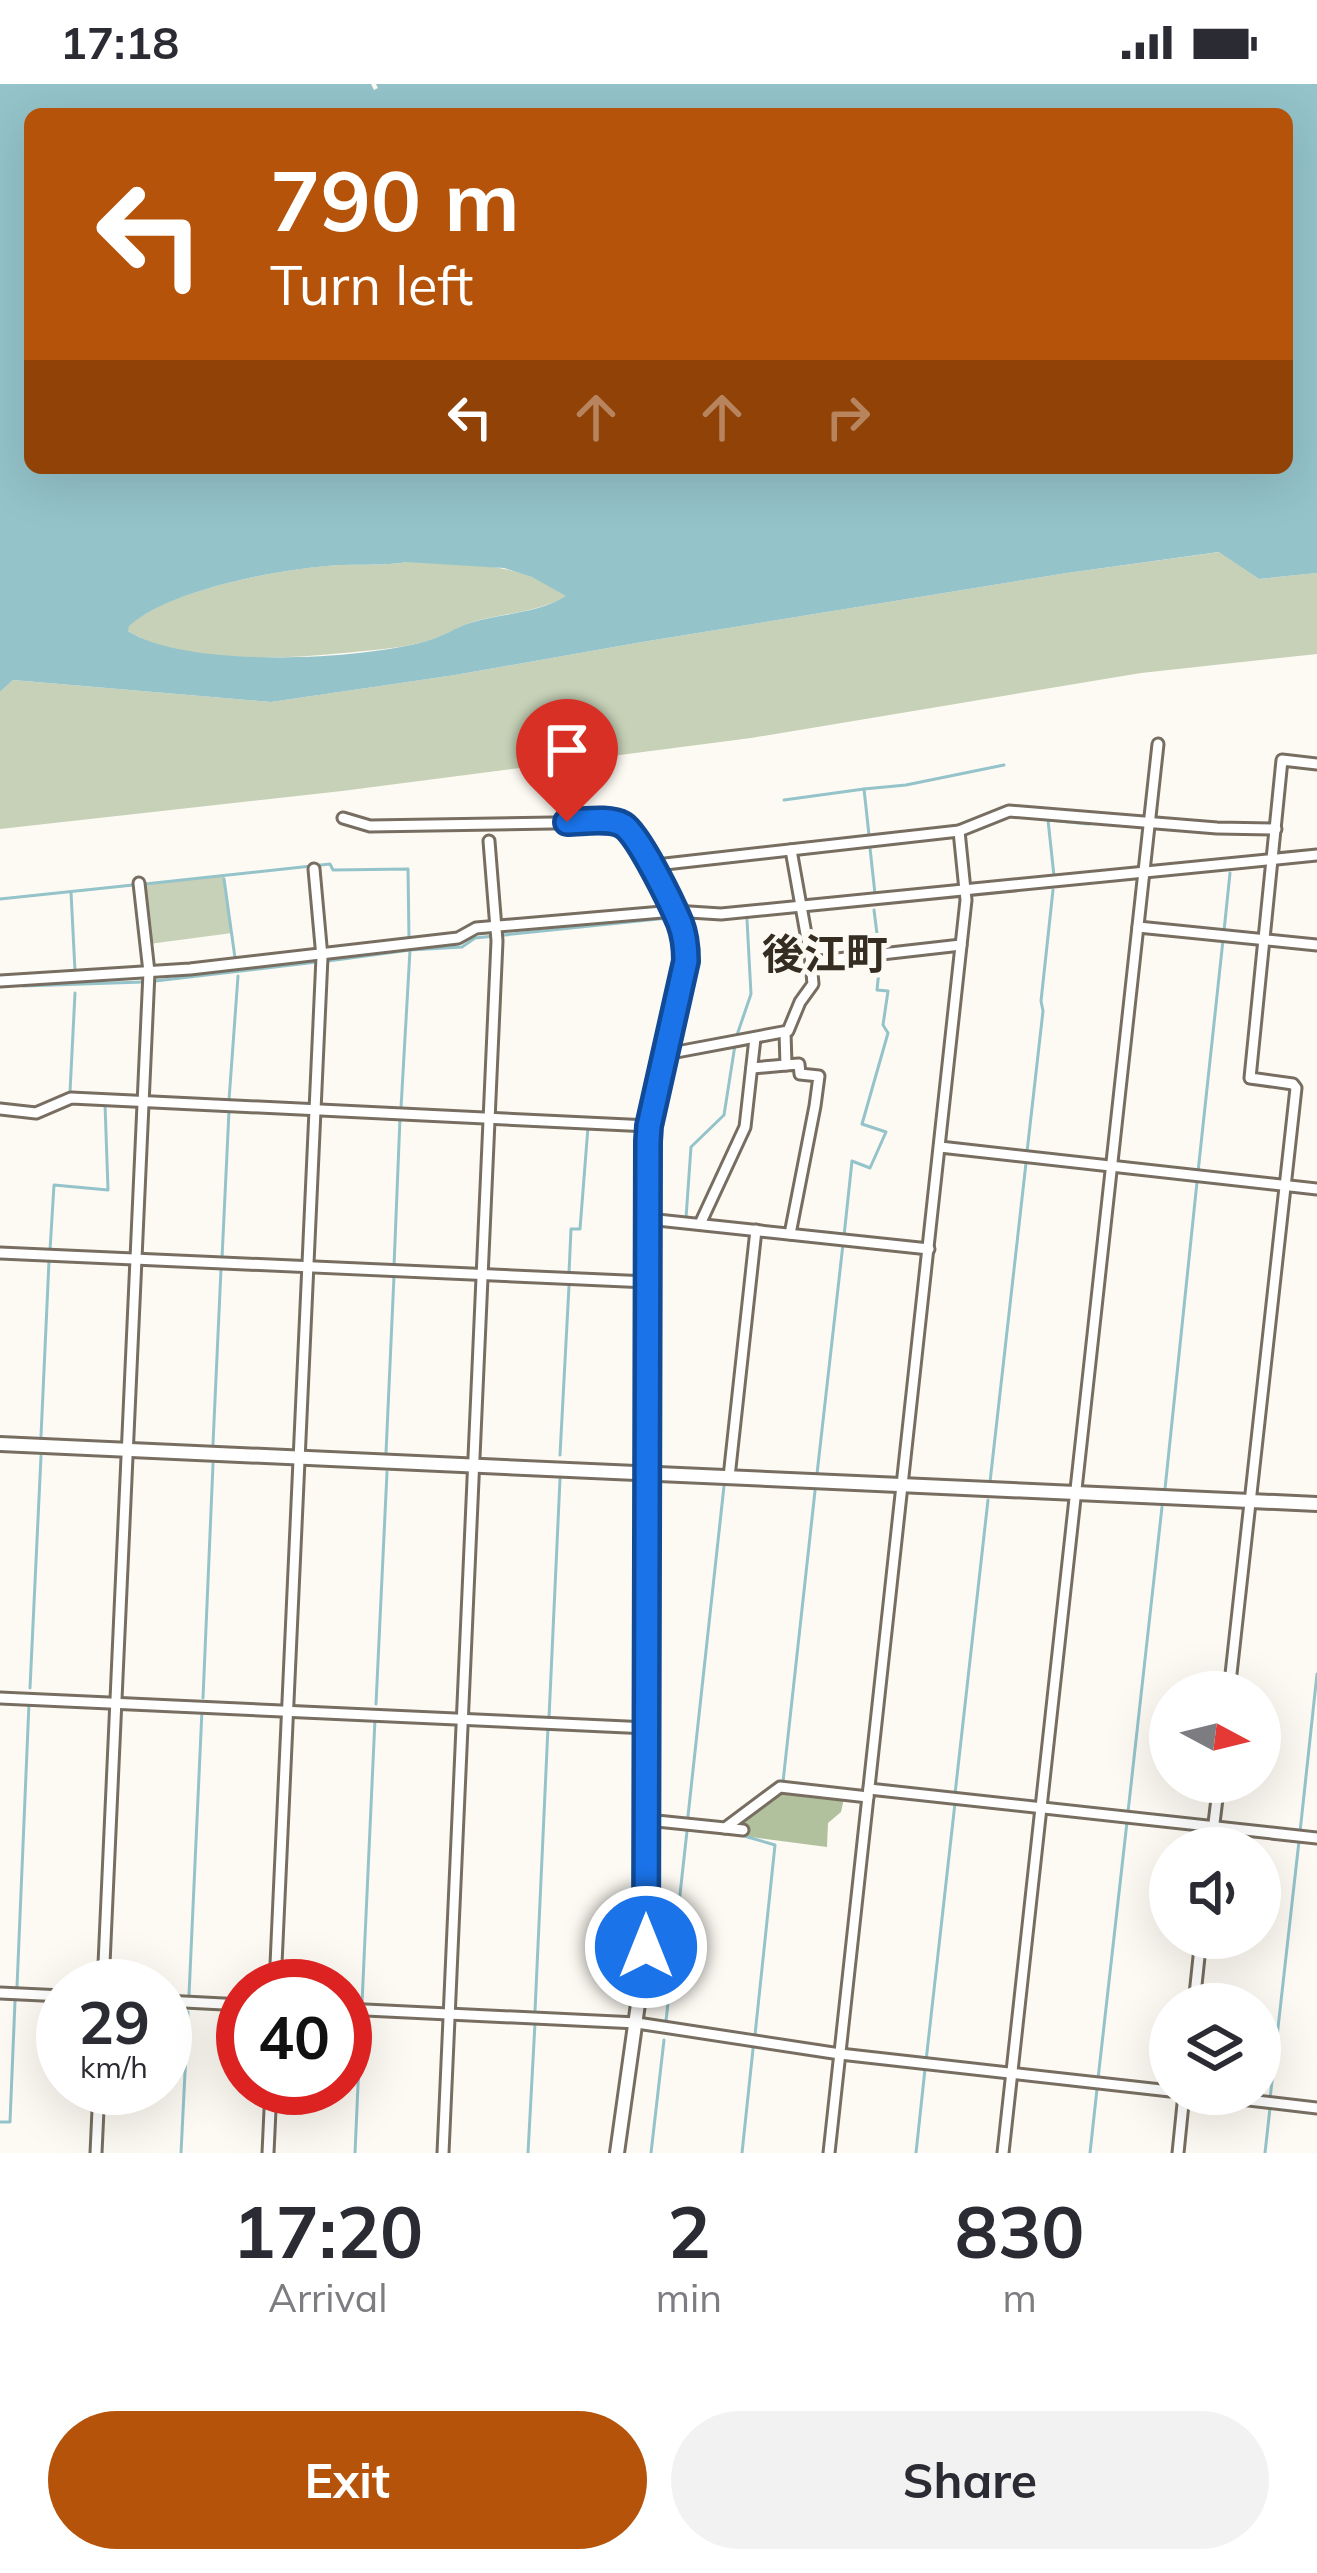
<!DOCTYPE html>
<html lang="en">
<head>
<meta charset="utf-8">
<style>
	:root { --surface:#fff; --page:#f2f2f3; --text:#2b2b33; --muted:#7c7c81; --accent:#b45309 }
	body { margin:0; font-family:Mulish,"Noto Sans JP",sans-serif; background:var(--page); color:var(--text); height:100vh; display:flex; flex-direction:column; font-size:45px; white-space:nowrap }
	* { box-sizing:border-box; margin:0 }
	p { font-size:39px; color:var(--muted) }
	.icon { flex:none; width:66px; height:66px; fill:none; stroke:currentColor; stroke-width:2; stroke-linecap:round; stroke-linejoin:round }
	.map { position:relative; height:2069px; overflow:hidden }
	.sheet { display:flex; flex-direction:column; background:var(--surface); flex:1 }
	.sheet>* { flex:none }
	.guide { position:absolute; left:24px; top:24px; width:1269px; height:366px; border-radius:18px; box-shadow:0 12px 48px #0002; background:#b45309; color:#fff; overflow:hidden }
	.needle { width:78px; rotate:97deg }
	.fabs { position:absolute; left:1149px; top:1587px; display:grid; gap:24px }
	.fabs a { display:grid; place-items:center; width:132px; height:132px; border-radius:50%; background:var(--surface); box-shadow:0 12px 48px #0002; font-size:60px }
	.speed { position:absolute; left:36px; top:1875px; display:flex; gap:24px; font-size:60px; font-weight:700; text-align:center }
	.speed>* { display:grid; place-content:center; width:156px; height:156px; border-radius:50%; background:var(--surface); box-shadow:0 12px 48px #0002; line-height:1 }
	.speed small { font-size:30px; font-weight:400 }
	.speed .limit { border:18px solid #d22; background:#fff; color:#111 }
	.pin { position:absolute; display:grid; place-items:center; width:102px; height:102px; color:#fff; margin:-123px -51px; border-radius:50% 50% 50% 0; rotate:-45deg; box-shadow:0 0 12px #0007 }
	.pin .icon { rotate:45deg }
	.me { position:absolute; width:132px; margin:-66px; rotate:0deg; stroke-linejoin:round; filter:drop-shadow(0 0 9px #0008) }
	.turn { display:flex; align-items:center; gap:42px; height:252px; padding:0 48px; font-size:54px }
	.turn .icon { width:156px; height:156px; stroke-width:2.5 }
	.turn b { display:block; font-size:84px; line-height:102px }
	.lanes { display:flex; align-items:center; height:114px; padding:0 48px; background:#0003; justify-content:center; gap:60px; direction:ltr }
	.lanes .off { opacity:.35 }
	.eta { display:flex; justify-content:space-evenly; align-items:center; height:204px; text-align:center }
	.eta b { font-size:72px; font-weight:700; line-height:84px }
	.button { display:flex; gap:24px; margin-top:auto; padding:24px 48px }
	.button a { flex:1; height:138px; border-radius:72px; background:var(--accent); color:#fff; font-size:48px; font-weight:700; line-height:138px; text-align:center }
	.button a+a { background:var(--page); color:var(--text) }
	.status { display:flex; justify-content:space-between; align-items:center; height:84px; padding:0 60px; background:var(--surface); direction:ltr }
	.status svg { height:33px; fill:currentColor }
	.map>svg:first-child { display:block }
</style>
</head>
<body>
<div class="status"><b>17:18</b><svg viewBox="0 0 49 12"><path d="M0 12V9h3v3zM5 12V6h3v6zM10 12V3h3v9zM15 12V0h3v12zM26 1h20v11H26zM47 4h2v5h-2z"/></svg></div>
<div class="map">
<svg width="1317" height="2069" viewBox="0 0 1317 2069">
	<rect width="100%" height="100%" fill="#fdfaf3"/>
	<g fill="#c6d1b7">
		<path d="M1220,468l39,27 58,-6v81l-176,19 -390,65 -409,53 -342,38v-137l13,-12 258,22 184,-27 187,-33 425,-69z"/>
		<path d="M406,478c53,0 117,0 161,34 -30,17 -66,17 -97,27 -14,5 -28,14 -42,18 -21,6 -43,8 -64,10 -69,7 -175,17 -236,-20v-5c43,-37 155,-58 212,-61 23,-1 43,1 66,-3z"/>
		<path d="M224,791l8,58 -83,11 -6,-60z"/>
	</g>
	<path fill="#b1c09d" d="M783,1707l61,7 -3,14 -13,11 -1,24 -83,-11 4,-7 -5,-5z"/>
	<path fill="#94c3ca" fill-rule="evenodd" d="M0,0h371l3,6 4,-2 -2,-4h941v489l-58,6 -40,-27 -152,21 -425,69 -187,33 -184,27 -258,-22 -13,12zM30,30h1257v354h-1257zM406,478l98,6 28,9 34,19c-29,18 -65,17 -96,27 -15,5 -28,14 -43,18 -66,19 -240,28 -299,-10l1,-5c42,-37 154,-58 212,-61 22,-1 42,1 65,-3z"/>
	<g fill="none" stroke-linecap="round" stroke-linejoin="round">
		<g stroke="#94c3ca" stroke-width="3">
			<path d="M864,705l42,-4 98,-20"/>
			<path d="M784,716l80,-11 5,46"/>
			<path d="M870,764l5,46"/>
			<path d="M1054,792l-6,-56 41,4"/>
			<path d="M224,795l11,79"/>
			<path d="M145,800l185,-20 3,6 75,-1 1,70"/>
			<path d="M71,808l4,79"/>
			<path d="M0,815l133,-14"/>
			<path d="M874,826l5,40"/>
			<path d="M1224,847l6,-58"/>
			<path d="M328,877l82,-11 52,-3 13,-9 193,-20"/>
			<path d="M155,897l162,-19"/>
			<path d="M23,902l120,-4"/>
			<path d="M75,909l-5,99 15,2"/>
			<path d="M737,951l14,-41 -4,-74"/>
			<path d="M229,1016l9,-124"/>
			<path d="M401,1024l9,-158"/>
			<path d="M1027,1068l16,-141 -2,-10 12,-111"/>
			<path d="M1198,1088l25,-232"/>
			<path d="M697,1135l-11,-1 5,-71 33,-32 11,-70"/>
			<path d="M705,1136l80,9"/>
			<path d="M797,1146l35,3"/>
			<path d="M844,1152l8,-75 18,7 16,-36 -24,-8 26,-91 -5,-8 5,-34 -11,-1 3,-30"/>
			<path d="M50,1166l4,-65 54,5 -3,-86"/>
			<path d="M222,1174l7,-147"/>
			<path d="M394,1182l6,-148"/>
			<path d="M569,1189l2,-44h9l8,-102"/>
			<path d="M41,1352l8,-175"/>
			<path d="M213,1360l8,-175"/>
			<path d="M386,1369l8,-177"/>
			<path d="M560,1371l9,-169"/>
			<path d="M817,1390l26,-230"/>
			<path d="M990,1398l36,-319"/>
			<path d="M1165,1405l32,-307"/>
			<path d="M30,1604l11,-232"/>
			<path d="M0,1609l111,5"/>
			<path d="M121,1614l334,16"/>
			<path d="M203,1614l10,-234"/>
			<path d="M376,1620l11,-232"/>
			<path d="M466,1631l83,3 11,-239"/>
			<path d="M783,1698l32,-291"/>
			<path d="M955,1710l33,-294"/>
			<path d="M1128,1728l34,-305"/>
			<path d="M688,1732l36,-330"/>
			<path d="M741,1739l26,-20"/>
			<path d="M1300,1748l17,-158"/>
			<path d="M744,1752l31,9 -20,190"/>
			<path d="M17,1903l12,-284"/>
			<path d="M189,1911l13,-285"/>
			<path d="M362,1919l13,-284"/>
			<path d="M535,1927l13,-284"/>
			<path d="M666,1937l21,-190"/>
			<path d="M926,1977l29,-258"/>
			<path d="M1098,1995l29,-257"/>
			<path d="M1270,2015l29,-258"/>
			<path d="M0,2038h10l5,-121"/>
			<path d="M181,2069l7,-141"/>
			<path d="M355,2069l6,-137"/>
			<path d="M528,2069l7,-130"/>
			<path d="M651,2069l13,-113"/>
			<path d="M742,2069l11,-104"/>
			<path d="M916,2069l9,-84"/>
			<path d="M1090,2069l7,-64"/>
			<path d="M1265,2069l5,-45"/>
		</g>
		<g stroke="#776e61" stroke-width="15">
			<g id="street">
				<path d="M343,734l27,8 243,-4 15,7 15,21 38,75 5,17v19l-37,165 -1,280"/>
				<path d="M791,766l20,112"/>
				<path d="M652,784l13,-4 294,-33 50,-20 208,17 59,1"/>
				<path d="M1138,843l179,18"/>
				<path d="M0,897l190,-12 268,-31 18,-10 198,-17 47,3 596,-59"/>
				<path d="M785,948l1,33 13,-1 1,10 19,2 -4,30 -25,128"/>
				<path d="M666,970l122,-23 12,-29 13,-18 -2,-22 150,-17"/>
				<path d="M752,984l34,-3"/>
				<path d="M0,1025l36,4 35,-15 578,28"/>
				<path d="M940,1063l377,42"/>
				<path d="M648,1135l281,30"/>
				<path d="M700,1140l45,-97 10,-89"/>
				<path d="M0,1169l648,29"/>
				<path d="M729,1393l27,-247"/>
				<path d="M1229,1608l67,-604 -3,-4 -43,-6 32,-318 35,4"/>
				<path d="M0,1614l648,30"/>
				<path d="M869,1705l448,49"/>
				<path d="M647,1736l78,8 55,-41 88,10"/>
				<path d="M725,1744l18,2"/>
				<path d="M1211,1764l8,-66"/>
				<path d="M103,1902l46,-1014 -10,-89"/>
				<path d="M275,1902l47,-1029 -8,-88"/>
				<path d="M0,1909l63,3"/>
				<path d="M165,1917l78,4"/>
				<path d="M1194,1920l7,-66"/>
				<path d="M345,1925l292,14 203,31 330,37"/>
				<path d="M1196,2010l121,14"/>
				<path d="M96,2069l3,-65"/>
				<path d="M268,2069l3,-65"/>
				<path d="M443,2069l54,-1212 -8,-100"/>
				<path d="M829,2069l137,-1253 -7,-69"/>
				<path d="M1003,2069l155,-1409"/>
				<path d="M1178,2069l6,-59"/>
			</g>
		</g>
		<g stroke="#776e61" stroke-width="18">
			<g id="secondary">
				<path d="M0,1360l1317,60"/>
				<path d="M617,2069l29,-206 2,-541"/>
			</g>
		</g>
		<use href="#street" stroke="#fff" stroke-width="9"/>
		<use href="#secondary" stroke="#fff" stroke-width="12"/>
	</g>
	<g fill="none" stroke-linecap="round" stroke-linejoin="round">
		<g stroke="#114b97" stroke-width="30">
			<path id="route" d="M567,738c16,0 42,-5 56,3 16,10 49,79 57,98 5,13 6,24 6,38l-37,165 -1,15 -2,806"/>
		</g>
		<use href="#route" stroke="#1a73e8" stroke-width="21"/>
	</g>
	<g text-anchor="middle" stroke-width="10" stroke-linejoin="round" paint-order="stroke">
		<g font-size="42" font-weight="bold" fill="#352d22" stroke="#fdfaf3">
			<text x="825" y="885">後江町</text>
		</g>
	</g>
</svg>
<div class="fabs">
<a><svg class="needle" viewBox="-14 -14 28 28"><path d="M0-13l5 13h-10z" fill="#e53935"/><path d="M0 13l5-13h-10z" fill="#7c7c81"/></svg></a>
<a><svg class="icon" aria-label="sound" viewBox="0 0 24 24"><path d="M4 9h4l5-4v14l-5-4H4zM17 9q2 3 0 6"/></svg></a>
<a><svg class="icon" aria-label="layers" viewBox="0 0 24 24"><path d="M12 4l9 5-9 5-9-5zM3 14l9 5 9-5"/></svg></a>
</div>
<div class="speed"><div>29<small>km/h</small></div><div class="limit">40</div></div>
<div class="pin" style="left:567px;top:738px;background:#d93025"><svg class="icon" aria-label="arrive" viewBox="0 0 24 24"><path d="M6 21V4h12l-3 4 3 4H6"/></svg></div>
<svg class="me" style="left:646px;top:1863px" viewBox="-20 -20 40 40"><circle r="17" fill="#1a73e8" stroke="#fff" stroke-width="3"/><path d="M0-11L8 9 0 5-8 9z" fill="#fff"/></svg>
<div class="guide">
<div class="turn"><svg class="icon" aria-label="left" viewBox="0 0 24 24"><path d="M17 20v-9H6M10 6l-5 5 5 5"/></svg><div><b>790 m</b>Turn left</div></div>
<div class="lanes"><svg class="icon" aria-label="left" viewBox="0 0 24 24"><path d="M17 20v-9H6M10 6l-5 5 5 5"/></svg><svg class="icon off" aria-label="ahead" viewBox="0 0 24 24"><path d="M12 20V5M6 11l6-6 6 6"/></svg><svg class="icon off" aria-label="ahead" viewBox="0 0 24 24"><path d="M12 20V5M6 11l6-6 6 6"/></svg><svg class="icon off" aria-label="right" viewBox="0 0 24 24"><path d="M7 20v-9h11M14 6l5 5-5 5"/></svg></div>
</div>
</div>
<section class="sheet">
<div class="eta">
<div><b>17:20</b><p>Arrival</p></div>
<div><b>2</b><p>min</p></div>
<div><b>830</b><p>m</p></div>
</div>
<div class="button"><a>Exit</a><a>Share</a></div>
</section>
</body>
</html>
